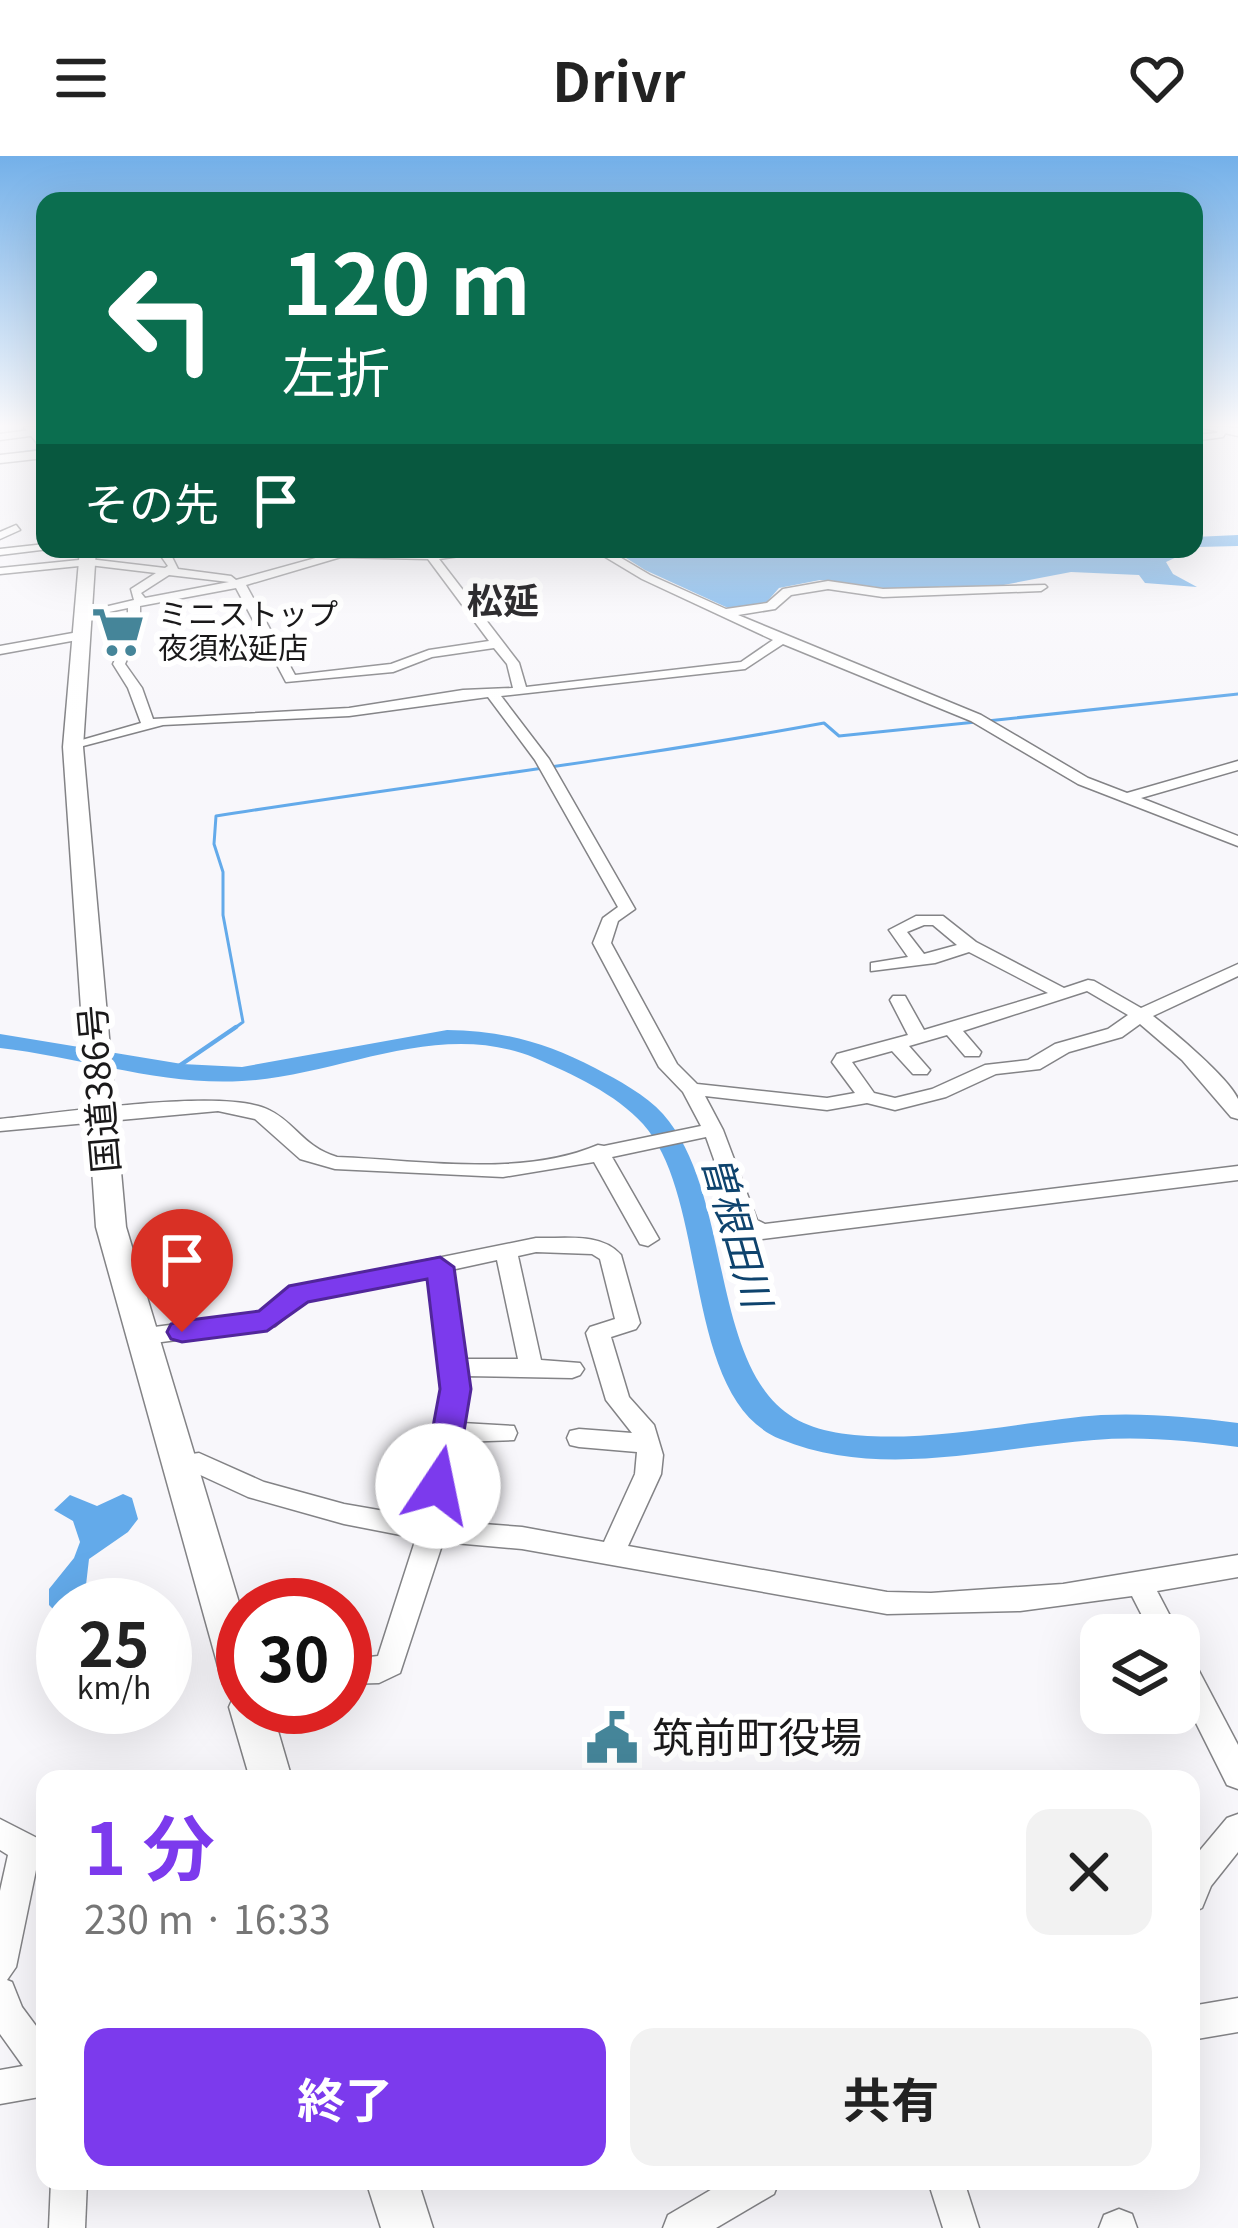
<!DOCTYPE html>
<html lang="ja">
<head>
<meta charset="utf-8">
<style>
	:root { --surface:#fff; --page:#f2f2f2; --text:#222; --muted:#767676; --accent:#7c3aed }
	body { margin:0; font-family:Georgia,"Noto Sans JP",serif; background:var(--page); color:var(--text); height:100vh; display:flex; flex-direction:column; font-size:45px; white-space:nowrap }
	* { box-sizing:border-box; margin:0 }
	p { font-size:39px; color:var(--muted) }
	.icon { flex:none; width:66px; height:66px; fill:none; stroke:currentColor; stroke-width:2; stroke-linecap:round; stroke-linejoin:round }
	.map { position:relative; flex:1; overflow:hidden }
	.details { position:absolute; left:36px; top:1614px; width:1164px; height:420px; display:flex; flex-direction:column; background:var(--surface); border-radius:24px; box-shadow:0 12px 48px #0002 }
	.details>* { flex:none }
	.top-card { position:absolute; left:36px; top:36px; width:1167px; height:366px; border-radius:24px; box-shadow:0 12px 48px #0002; background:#0b6e4f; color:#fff; overflow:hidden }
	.buttons { position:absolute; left:1080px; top:1458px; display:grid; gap:24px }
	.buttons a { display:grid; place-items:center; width:120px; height:120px; border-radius:24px; background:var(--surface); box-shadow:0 12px 48px #0002; font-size:60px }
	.speed { position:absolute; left:36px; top:1422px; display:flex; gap:24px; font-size:60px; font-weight:700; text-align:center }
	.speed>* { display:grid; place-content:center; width:156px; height:156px; border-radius:50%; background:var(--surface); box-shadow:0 12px 48px #0002; line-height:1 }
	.speed small { font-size:30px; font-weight:400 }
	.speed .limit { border:18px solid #d22; background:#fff; color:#111 }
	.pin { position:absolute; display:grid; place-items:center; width:102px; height:102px; color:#fff; margin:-123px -51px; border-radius:50% 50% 50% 0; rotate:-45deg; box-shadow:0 0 12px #0007 }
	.pin .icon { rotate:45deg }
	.me { position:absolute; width:132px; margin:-66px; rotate:11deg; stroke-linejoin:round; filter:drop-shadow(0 0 9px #0008) }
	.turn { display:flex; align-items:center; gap:42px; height:252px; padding:0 48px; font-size:54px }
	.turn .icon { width:156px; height:156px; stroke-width:2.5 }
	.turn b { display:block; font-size:84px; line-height:102px }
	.then { display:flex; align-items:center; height:114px; padding:0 48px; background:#0003; gap:24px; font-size:45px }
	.round { display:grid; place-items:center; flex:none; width:126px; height:126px; border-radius:24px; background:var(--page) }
	.overview { display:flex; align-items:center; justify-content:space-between; height:204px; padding:0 48px }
	h1 { font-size:72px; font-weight:700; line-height:90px; color:var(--accent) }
	.primary-button { display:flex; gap:24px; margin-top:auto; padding:24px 48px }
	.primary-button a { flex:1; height:138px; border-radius:24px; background:var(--accent); color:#fff; font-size:48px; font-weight:700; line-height:138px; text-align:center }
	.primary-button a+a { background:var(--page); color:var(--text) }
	header { display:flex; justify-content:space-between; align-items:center; height:156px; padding:0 48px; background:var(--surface); font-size:54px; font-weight:700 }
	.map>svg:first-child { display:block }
</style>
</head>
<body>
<header><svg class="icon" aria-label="menu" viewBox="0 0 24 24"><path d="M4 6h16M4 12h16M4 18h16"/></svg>Drivr<svg class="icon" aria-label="heart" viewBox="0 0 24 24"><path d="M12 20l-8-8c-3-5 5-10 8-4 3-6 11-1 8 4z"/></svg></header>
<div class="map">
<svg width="1238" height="2072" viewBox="0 0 1238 2072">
	<rect width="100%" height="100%" fill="#f8f7fb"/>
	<g fill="#63aaea">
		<path d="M1238,379v11l-40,1 -32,15 7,12 24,13 -52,-4 -6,-8 -68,-3 -83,16 -43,-2 -37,5 -88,-11 -41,8 -14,16 -37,4 -83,-38 -33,-21h582v-12z"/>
		<path d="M123,1338l9,4 6,21 -10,13 -39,27 -3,26 7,20h-30v14l-14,-14v-16l25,-31 6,-16 -7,-21 -19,-11 16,-15 27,11z"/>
	</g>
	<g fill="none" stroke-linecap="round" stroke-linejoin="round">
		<g stroke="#63aaea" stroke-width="3">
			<path d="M15,298l30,-5"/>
			<path d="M987,565l251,-27"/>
			<path d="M232,874l11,-8 -20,-107v-43l-9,-28 2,-28c203,-32 406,-56 608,-93l15,13 137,-14"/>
		</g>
		<path stroke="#63aaea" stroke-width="4.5" d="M176,912l60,-41"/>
		<path fill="#63aaea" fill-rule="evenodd" d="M447,874c54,0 100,13 148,38 23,12 51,27 68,46 70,79 46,253 131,304 69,41 228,2 307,-3 47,-2 91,2 137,8v24c-48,-6 -96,-11 -144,-7 -104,8 -214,40 -314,-1 -99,-41 -70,-241 -137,-315 -27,-30 -71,-50 -108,-66 -97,-40 -195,18 -293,23 -81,5 -162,-24 -242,-33v-14l182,30 60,3z"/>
		<g stroke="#838386" stroke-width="3">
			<g id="minor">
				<path d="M1220,271h9l-6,10 -29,4v-6l23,-2z"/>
				<path d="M45,272v6l-45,6v-6z"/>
				<path d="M16,369l4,5 -20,9v-7z"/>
				<path d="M45,388v5h4l-49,6v-6z"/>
				<path d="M156,393h12l10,20 53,7 5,4 105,-29 90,2 76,-4 -68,10 80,104 7,24 215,-25 32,-22 -131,-61 -50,-30h14l44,26 76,34 41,-6 16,-14 45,-8 55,8 162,-4 2,2 -6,4 -158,6 -55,-8 -37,6 -16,14 -37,6 243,100 107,63 39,15 111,-32v9l-97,28 97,38v10l-160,-62 -107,-63 -188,-77 -38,25 -244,27 48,63 86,150 -17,12 -7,22 66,121 20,20 130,14 28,-5 -23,-31 5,-8 71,-19 -18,-35 3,-4h12l19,34 124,-37 -79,-41 -34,11 -64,8v-8l37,-6 -19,-27 27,-14h27l33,26 88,46 24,-8 6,1 47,27 97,-44v12l-85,40c20,15 76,62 85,83 0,2 0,18 0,20l-7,-2 -49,-57 -42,-36 -18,13 -53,15 -29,17 -44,5 -50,23 -51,13 -28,-7 -40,7 -122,-14 18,34 34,90 8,4 473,-58v14l-476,59 -25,-15 -31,-87 -94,20 47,82 -11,7 -8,-2 -46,-82 -91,15 -168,-8 -35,-10 -45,-40 -37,-8 -218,20v-12c56,-5 224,-32 269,-9 27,13 33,36 68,47 83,3 183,21 261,-12l6,1 97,-20 -18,-34 -24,-25 -66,-124 10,-25 15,-11 -83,-147 -47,-63 -139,19 -186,9 -95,25v-6l73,-21 -13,-35 -15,-24 15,-34v-22l-43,9 -6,-4 55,-13 -3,-11 25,-16 -67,-8 -89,9v-6l89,-9 76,9 3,-2zM341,401l87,2 61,82 -60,9 -38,14 -96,11 -49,-90zM169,419l60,7 -84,16 -4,-5zM236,432l50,94 107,-10 39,-15 62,-9 13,16 6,24 -50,2 -114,18 -196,11 -11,-31 -17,-24 15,-34v-24zM924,769h9l24,20 -33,9 -17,-22zM1087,835l41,24 -20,14 -53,15 -27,16 -43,5 -53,24 -37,9 -21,-5 -22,-31 40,-11 21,23h14l3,-4 -21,-24 38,-11 18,21h14l2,-4 -18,-21z"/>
				<path d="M84,475l4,1v6l-88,16v-8z"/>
				<path d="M536,1082c29,1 65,-6 85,17l19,68 -4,6 -25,8 18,60 25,28 9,30 -2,19 -33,72 259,46 44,1 132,-9 175,-29v22l-81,14 23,44 -1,2 -27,-2 -20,-39 -112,15 -133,3 -365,-65 -79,-7 -43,131 -21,10 -34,1v-24l33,-4 38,-118 -72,-14 -96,-27 -52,-24 -27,-2 -4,-7 4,-7 30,-4 65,29 80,22 75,13 25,-128 -15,-114 -123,25 -31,26 -8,2 -128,17 -8,-2 -4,-6 4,-6 8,-2 122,-16 30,-25 8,-2zM536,1096l56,2 8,5 15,60 -25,8 -4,6 20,67 26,33 -53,-4 -9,2 -3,7 3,7 9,2 58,5 -2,22 -31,68 -82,-15 -78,-6 15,-79 55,-2 3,-7 -3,-7 -52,-3 6,-34 -2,-13 106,2 8,-3 4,-6 -4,-6 -39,-3 -23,-104zM497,1104l21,99h-54l-13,-89z"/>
				<path d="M1179,1493l10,3 49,93v44l-11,-4 -48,-96z"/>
				<path d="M1238,1658v38l-27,34 -9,22 -11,5v-52l36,-43z"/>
				<path d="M0,1663l45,23v32l-9,-4 -20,97 -9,13 5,2 10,25 23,31v58l-45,8v-34l23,-4 -23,-32v-143l8,-36 -8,-5z"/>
				<path d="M1238,1842v34l-47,8v-34z"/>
				<path d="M51,2025h36l-2,47h-36z"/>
				<path d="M726,2025h53l-5,13 -58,34h-53l5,-13z"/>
				<path d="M928,2025h36l15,47h-36z"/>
				<path d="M1119,2053l13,5 5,14h-38l5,-13z"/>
			</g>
		</g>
		<g stroke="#838386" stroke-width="3">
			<g id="major">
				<path d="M1198,271l40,1v8z"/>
				<path d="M45,294v8l-45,5v-8z"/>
			</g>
		</g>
		<g stroke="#838386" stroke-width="3">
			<g id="highway">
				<path d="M24,271h13l8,12v14z"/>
				<path d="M80,393h16l-13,198 43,480 117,389v91h28l21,72h-42l-21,-72 4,-9 -10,-14 -127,-457 -33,-480z"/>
				<path d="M366,2025h52l15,47h-52z"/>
			</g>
		</g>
		<use href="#minor" fill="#fff" fill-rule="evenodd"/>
		<use href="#major" fill="#fff" fill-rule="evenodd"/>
		<use href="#highway" fill="#fff" fill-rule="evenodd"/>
	</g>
	<linearGradient id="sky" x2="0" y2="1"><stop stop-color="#73b0e9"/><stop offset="0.48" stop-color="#fcfbfd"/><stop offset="1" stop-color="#fcfbfd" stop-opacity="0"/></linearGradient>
	<rect width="1238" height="562" fill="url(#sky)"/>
	<path fill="#7c3aed" stroke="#51269a" stroke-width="3" d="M440,1101l14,10 17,122 -16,97 -5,9 -12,4 -11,-4 -5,-9 18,-97 -13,-110 -119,23 -41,29 -85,11 -11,-3 -4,-7 4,-8 11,-3 77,-10 30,-25z"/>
	<defs>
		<g id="supermarket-bare" transform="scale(4.14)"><path d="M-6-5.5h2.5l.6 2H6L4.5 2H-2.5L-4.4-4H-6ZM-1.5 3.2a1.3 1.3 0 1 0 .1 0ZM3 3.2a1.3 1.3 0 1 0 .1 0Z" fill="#458599" stroke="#fff" stroke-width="2.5" paint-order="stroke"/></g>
		<g id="civic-bare" transform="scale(4.14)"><path d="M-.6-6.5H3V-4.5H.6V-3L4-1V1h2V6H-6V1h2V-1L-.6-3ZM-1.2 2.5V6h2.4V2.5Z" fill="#458599" stroke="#fff" stroke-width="2.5" paint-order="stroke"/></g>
	</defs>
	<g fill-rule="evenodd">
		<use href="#supermarket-bare" x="118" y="476"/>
		<use href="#civic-bare" x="612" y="1582"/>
	</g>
	<g text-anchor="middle" stroke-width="12" stroke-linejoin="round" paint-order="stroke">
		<g font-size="30" fill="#1a191a" stroke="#fff" text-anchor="start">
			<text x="158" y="469">ミニストップ<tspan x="158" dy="34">夜須松延店</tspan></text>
		</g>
		<g font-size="36" font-weight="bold" fill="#2f2e31" stroke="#fff">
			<text x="503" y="458">松延</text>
		</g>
		<g font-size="36" fill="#1a191a" stroke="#fff">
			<text transform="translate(99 933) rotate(-95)" y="13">国道386号</text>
		</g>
		<g font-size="39" font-style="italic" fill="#0e436d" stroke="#fff">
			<text transform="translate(737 1075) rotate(74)" y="14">曽根田川</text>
		</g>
		<g font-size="42" fill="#1a191a" stroke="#fff" text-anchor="start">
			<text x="652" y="1597">筑前町役場</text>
		</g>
	</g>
</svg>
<div class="buttons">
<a><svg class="icon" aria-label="layers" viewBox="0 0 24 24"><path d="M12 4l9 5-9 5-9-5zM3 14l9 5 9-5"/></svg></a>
</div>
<div class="speed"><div>25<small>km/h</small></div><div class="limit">30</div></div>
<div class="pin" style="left:182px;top:1176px;background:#d93025"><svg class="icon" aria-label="arrive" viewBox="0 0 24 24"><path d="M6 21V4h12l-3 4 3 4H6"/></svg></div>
<svg class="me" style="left:438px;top:1330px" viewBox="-20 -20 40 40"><circle r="19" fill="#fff"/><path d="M0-13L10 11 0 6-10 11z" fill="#7c3aed"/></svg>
<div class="top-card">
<div class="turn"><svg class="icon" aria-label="left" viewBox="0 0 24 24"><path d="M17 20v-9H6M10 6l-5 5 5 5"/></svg><div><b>120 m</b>左折</div></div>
<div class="then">その先<svg class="icon" aria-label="arrive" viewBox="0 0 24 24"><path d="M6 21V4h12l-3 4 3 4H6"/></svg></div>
</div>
<section class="details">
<div class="overview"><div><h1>1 分</h1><p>230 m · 16:33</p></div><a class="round"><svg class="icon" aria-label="close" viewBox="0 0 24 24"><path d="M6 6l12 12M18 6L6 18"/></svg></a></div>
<div class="primary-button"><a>終了</a><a>共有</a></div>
</section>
</div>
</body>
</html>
